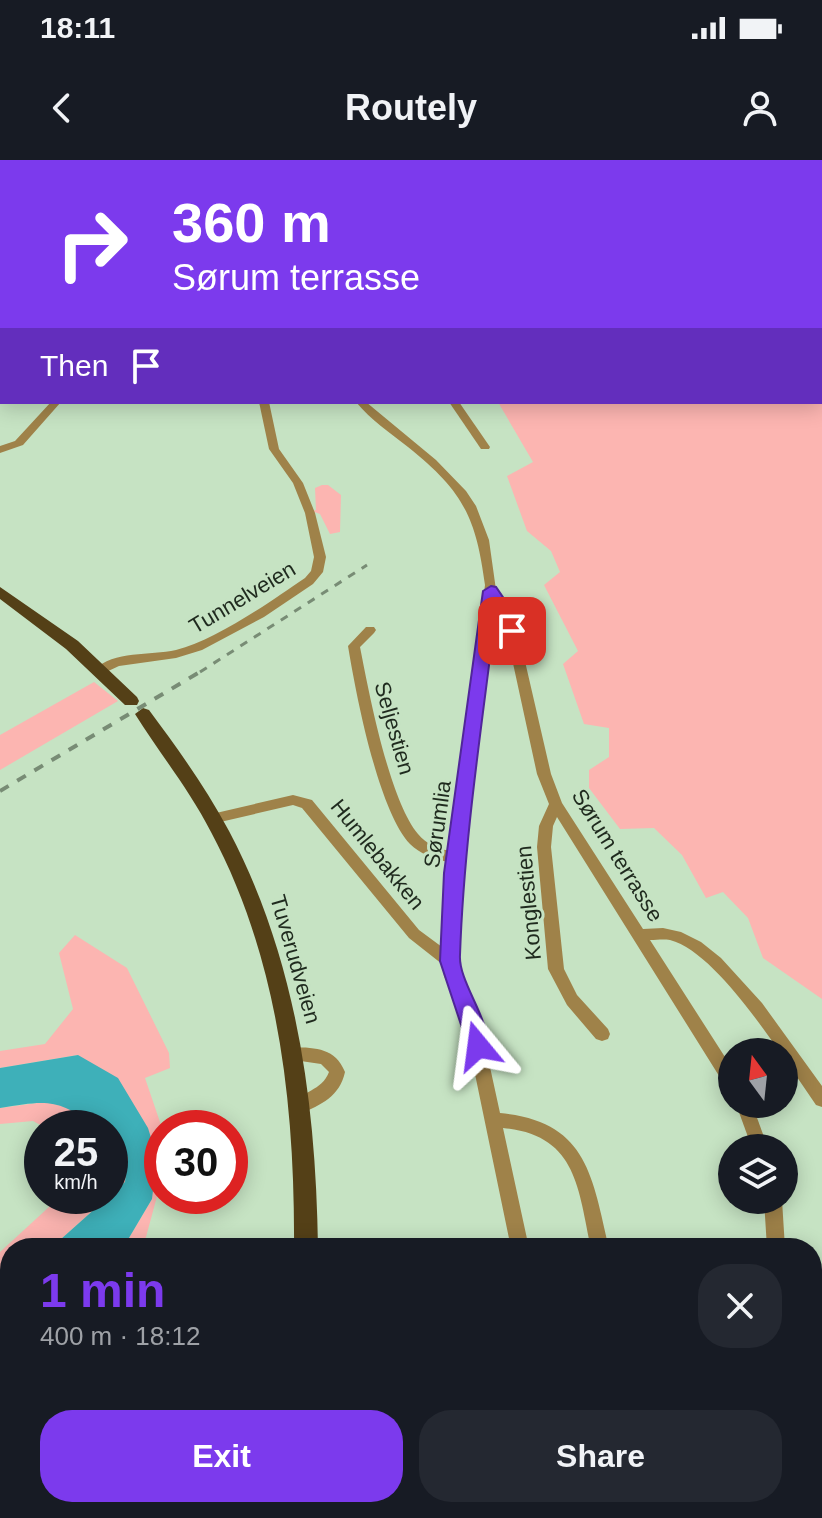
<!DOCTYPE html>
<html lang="en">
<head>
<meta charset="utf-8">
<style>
	:root { --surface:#171b24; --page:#242831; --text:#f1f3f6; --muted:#9ea1a6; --accent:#7c3aed }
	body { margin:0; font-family:Helvetica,sans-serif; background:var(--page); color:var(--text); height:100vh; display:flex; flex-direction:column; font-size:30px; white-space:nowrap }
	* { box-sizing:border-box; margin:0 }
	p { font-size:26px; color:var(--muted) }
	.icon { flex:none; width:44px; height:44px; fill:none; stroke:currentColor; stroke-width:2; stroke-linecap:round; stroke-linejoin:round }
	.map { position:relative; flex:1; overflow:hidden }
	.drawer { position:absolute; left:0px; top:1078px; width:822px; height:280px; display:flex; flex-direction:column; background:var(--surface); border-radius:32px 32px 0 0; box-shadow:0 4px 20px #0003 }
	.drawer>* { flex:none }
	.guide { position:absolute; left:0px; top:0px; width:822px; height:244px; box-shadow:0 4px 20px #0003; background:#7c3aed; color:#fff; overflow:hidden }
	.needle { width:52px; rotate:345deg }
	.tools { position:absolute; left:718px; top:878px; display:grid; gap:16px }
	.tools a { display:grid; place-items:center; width:80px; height:80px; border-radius:50%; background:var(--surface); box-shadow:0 4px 20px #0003; font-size:40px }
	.speed { position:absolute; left:24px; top:950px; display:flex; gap:16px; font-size:40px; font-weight:700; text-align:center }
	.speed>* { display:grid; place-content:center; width:104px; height:104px; border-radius:50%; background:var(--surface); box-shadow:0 4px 20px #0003; line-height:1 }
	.speed small { font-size:20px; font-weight:400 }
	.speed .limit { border:12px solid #d22; background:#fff; color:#111 }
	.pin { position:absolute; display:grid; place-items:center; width:68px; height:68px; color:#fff; margin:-34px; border-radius:16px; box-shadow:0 4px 12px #0006 }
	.me { position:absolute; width:88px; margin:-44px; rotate:344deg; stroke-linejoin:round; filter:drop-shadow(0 0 6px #0008) }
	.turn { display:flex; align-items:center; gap:28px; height:168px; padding:0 40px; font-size:36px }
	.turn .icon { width:104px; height:104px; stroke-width:2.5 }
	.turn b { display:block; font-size:56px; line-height:68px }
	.then { display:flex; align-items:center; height:76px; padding:0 40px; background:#0003; gap:16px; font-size:30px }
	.round { display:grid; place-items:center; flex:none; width:84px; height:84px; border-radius:32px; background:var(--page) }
	.headline { display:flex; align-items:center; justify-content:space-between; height:136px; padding:0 40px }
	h1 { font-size:48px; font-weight:700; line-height:60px; color:var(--accent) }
	.cta { display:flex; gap:16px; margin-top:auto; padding:16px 40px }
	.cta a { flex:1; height:92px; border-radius:32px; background:var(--accent); color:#fff; font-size:32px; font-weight:700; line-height:92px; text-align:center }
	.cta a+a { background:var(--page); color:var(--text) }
	.status { display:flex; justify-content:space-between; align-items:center; height:56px; padding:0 40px; background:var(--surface); direction:ltr }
	.status svg { height:22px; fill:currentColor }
	header { display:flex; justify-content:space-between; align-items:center; height:104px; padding:0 40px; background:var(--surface); font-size:36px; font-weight:700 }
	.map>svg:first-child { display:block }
</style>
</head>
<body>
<div class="status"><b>18:11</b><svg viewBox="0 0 49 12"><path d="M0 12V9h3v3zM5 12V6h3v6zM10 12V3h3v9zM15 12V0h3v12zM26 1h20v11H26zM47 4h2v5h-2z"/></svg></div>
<header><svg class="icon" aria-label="back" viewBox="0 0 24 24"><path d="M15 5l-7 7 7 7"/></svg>Routely<svg class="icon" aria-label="person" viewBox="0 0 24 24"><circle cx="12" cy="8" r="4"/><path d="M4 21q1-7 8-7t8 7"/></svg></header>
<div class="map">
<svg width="822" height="1358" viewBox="0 0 822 1358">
	<rect width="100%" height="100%" fill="#c6e3c3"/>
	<g fill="#fcb5b1">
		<path d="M306,0h516v839l-59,-41 -15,-40 -25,-26 -17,6 -24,-43 -28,-27 -34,1 -31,-41v-18l20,-13v-29l-25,-4 -21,-60 15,-13 -34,-66 16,-13 -9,-21 -24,-20 -20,-55 26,-14 -35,-60h322v-240z"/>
		<path d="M322,325h6l13,10 -1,37 -10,2 -10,-20 -8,-3 4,-1 -1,-22z"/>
		<path d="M94,522l24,19 -118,69v-35z"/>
		<path d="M75,775l52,33 42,85 1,15 -25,10 17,50v50l-19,70h-20l29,-49 -74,-144 -78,13v-17l45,-7 28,-35 -14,-56z"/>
		<path d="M52,941l25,11 18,16h-49l-13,-7 -33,3v-16z"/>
		<path d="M110,981l18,16 -3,25 -15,13z"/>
		<path d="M55,1036h54l-58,52h-41v31l-10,8v-35l49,-45z"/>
		<path d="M326,1348h75l1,10h-80z"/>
	</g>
	<g fill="#3eb0b9">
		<path d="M78,895l40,23 30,50 9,29 -5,42 -29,49h-72l74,-66 3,-25 -18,-16v-13h-15c-36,-31 -50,-27 -95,-20v-40z"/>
		<path d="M10,1119v57l-10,7v-56z"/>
	</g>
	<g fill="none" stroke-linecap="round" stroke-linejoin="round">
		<path stroke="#3eb0b9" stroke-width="2" d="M210,0h16"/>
		<g fill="#9f8249" fill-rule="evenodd">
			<path d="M51,242h10l-38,43 -23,8v-7l15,-5z"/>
			<path d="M259,242h10l10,47 24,34 12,30 11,44 -3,15 -10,12 -49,33 -62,33 -26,8 -57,8 -15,7h-8l-2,-3c20,-20 56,-14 82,-20 40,-10 94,-48 129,-72l6,-7 3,-14 -9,-44 -12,-30 -24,-34z"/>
			<path d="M356,242h10l70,58 30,31 10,15 13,34 7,50 15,22 7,19 33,143 11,29 81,126 20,-1 18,4 20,10 20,16 41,45 60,83v21l-6,-2 -32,-47v-6h-4c-23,-32 -71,-102 -110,-112 -7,-1 -13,0 -20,0l82,128v21l-6,-2 -169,-270 -4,9 -2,21 13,122 13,26 31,34 2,5 -2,5 -6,2 -6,-2 -29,-34 -19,-36 -11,-122 2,-21 10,-22 -12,-30 -31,-143 -12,-26 -33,268 -4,88 3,15 20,45 20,92c87,8 92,62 109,135h-18c-13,-60 -14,-113 -88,-120l26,120h-18l-47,-227 -20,-45 -2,-12 -33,-26 -107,-130 -9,-3 -77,18 -7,-5 7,-5 77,-18 19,5 107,130 23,17 6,-85c-14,-3 -28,-8 -38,-18 -32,-34 -54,-150 -62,-198l18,-19h8l2,3 -2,3 -14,14c9,46 29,152 58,187 8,10 20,15 32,17l35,-266c-9,-68 -22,-94 -77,-138 -18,-14 -37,-27 -52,-45z"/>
			<path d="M449,242h10l31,45 -1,2h-8z"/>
			<path d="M293,887c24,1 42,1 52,25 -5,24 -24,33 -45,42l-6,-3 -2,-5c9,-15 30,-15 37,-34l-8,-8 -34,-5 -2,-5 2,-5z"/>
			<path d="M736,944h16l16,44h-16z"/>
			<path d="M764,1040h18l3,48h-18z"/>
			<path d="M560,1348h20l1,10h-20z"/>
			<path d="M785,1348h20l3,10h-20z"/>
		</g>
		<g fill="#544017" fill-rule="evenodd">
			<path d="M0,427l78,54 59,56 2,4 -2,4h-12l-59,-56 -66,-50z"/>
			<path d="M143,548l6,2c29,39 57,78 80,121 68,129 87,273 89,417h-24c1,-142 -15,-289 -83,-416 -22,-43 -51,-78 -76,-118z"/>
			<path d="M277,1348h26l-1,10h-26z"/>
		</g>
		<path stroke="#788c75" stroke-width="3" stroke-dasharray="8 8" stroke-linecap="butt" d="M200,512l167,-107"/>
		<path stroke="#788c75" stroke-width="4" stroke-dasharray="10 10" stroke-linecap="butt" d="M0,631l203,-121"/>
	</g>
	<path fill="#7c3aed" stroke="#51269a" stroke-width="2" d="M491,426l5,1 17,25 7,19 -8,5 -5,-1 -11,-25c-14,115 -32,229 -36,345 -2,29 37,73 25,97l-7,3 -8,-3 -30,-91 4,-88 39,-282z"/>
	<g text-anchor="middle" stroke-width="6" stroke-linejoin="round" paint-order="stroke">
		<g font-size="22" fill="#1f2a1e" stroke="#c6e3c3">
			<text transform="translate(242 437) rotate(-31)" y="8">Tunnelveien</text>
			<text transform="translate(395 568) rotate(74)" y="8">Seljestien</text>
			<text transform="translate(437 664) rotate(-82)" y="8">Sørumlia</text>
			<text transform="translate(378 694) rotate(51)" y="8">Humlebakken</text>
			<text transform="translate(618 695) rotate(58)" y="8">Sørum terrasse</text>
			<text transform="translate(528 743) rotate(-95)" y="8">Konglestien</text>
			<text transform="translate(296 799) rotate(74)" y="8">Tuverudveien</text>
		</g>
	</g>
</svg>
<div class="tools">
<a><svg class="needle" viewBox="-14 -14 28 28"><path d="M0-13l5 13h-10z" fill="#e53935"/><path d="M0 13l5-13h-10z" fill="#9ea1a6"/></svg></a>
<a><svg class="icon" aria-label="layers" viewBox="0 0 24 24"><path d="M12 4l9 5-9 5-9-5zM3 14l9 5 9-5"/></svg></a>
</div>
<div class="speed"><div>25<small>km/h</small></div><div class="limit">30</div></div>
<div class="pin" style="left:512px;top:471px;background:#d93025"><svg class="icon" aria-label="arrive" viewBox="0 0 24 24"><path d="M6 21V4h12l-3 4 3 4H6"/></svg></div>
<svg class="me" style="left:478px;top:886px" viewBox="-20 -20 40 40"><path d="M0-17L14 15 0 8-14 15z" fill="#7c3aed" stroke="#fff" stroke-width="4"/></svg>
<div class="guide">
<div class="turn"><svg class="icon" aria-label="right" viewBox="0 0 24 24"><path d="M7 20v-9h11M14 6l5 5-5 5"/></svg><div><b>360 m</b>Sørum terrasse</div></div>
<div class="then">Then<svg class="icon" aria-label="arrive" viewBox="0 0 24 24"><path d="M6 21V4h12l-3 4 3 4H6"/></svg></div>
</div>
<section class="drawer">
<div class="headline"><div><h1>1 min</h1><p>400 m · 18:12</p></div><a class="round"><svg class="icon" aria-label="close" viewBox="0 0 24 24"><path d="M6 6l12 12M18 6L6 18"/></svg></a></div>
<div class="cta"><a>Exit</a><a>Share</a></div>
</section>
</div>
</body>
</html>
